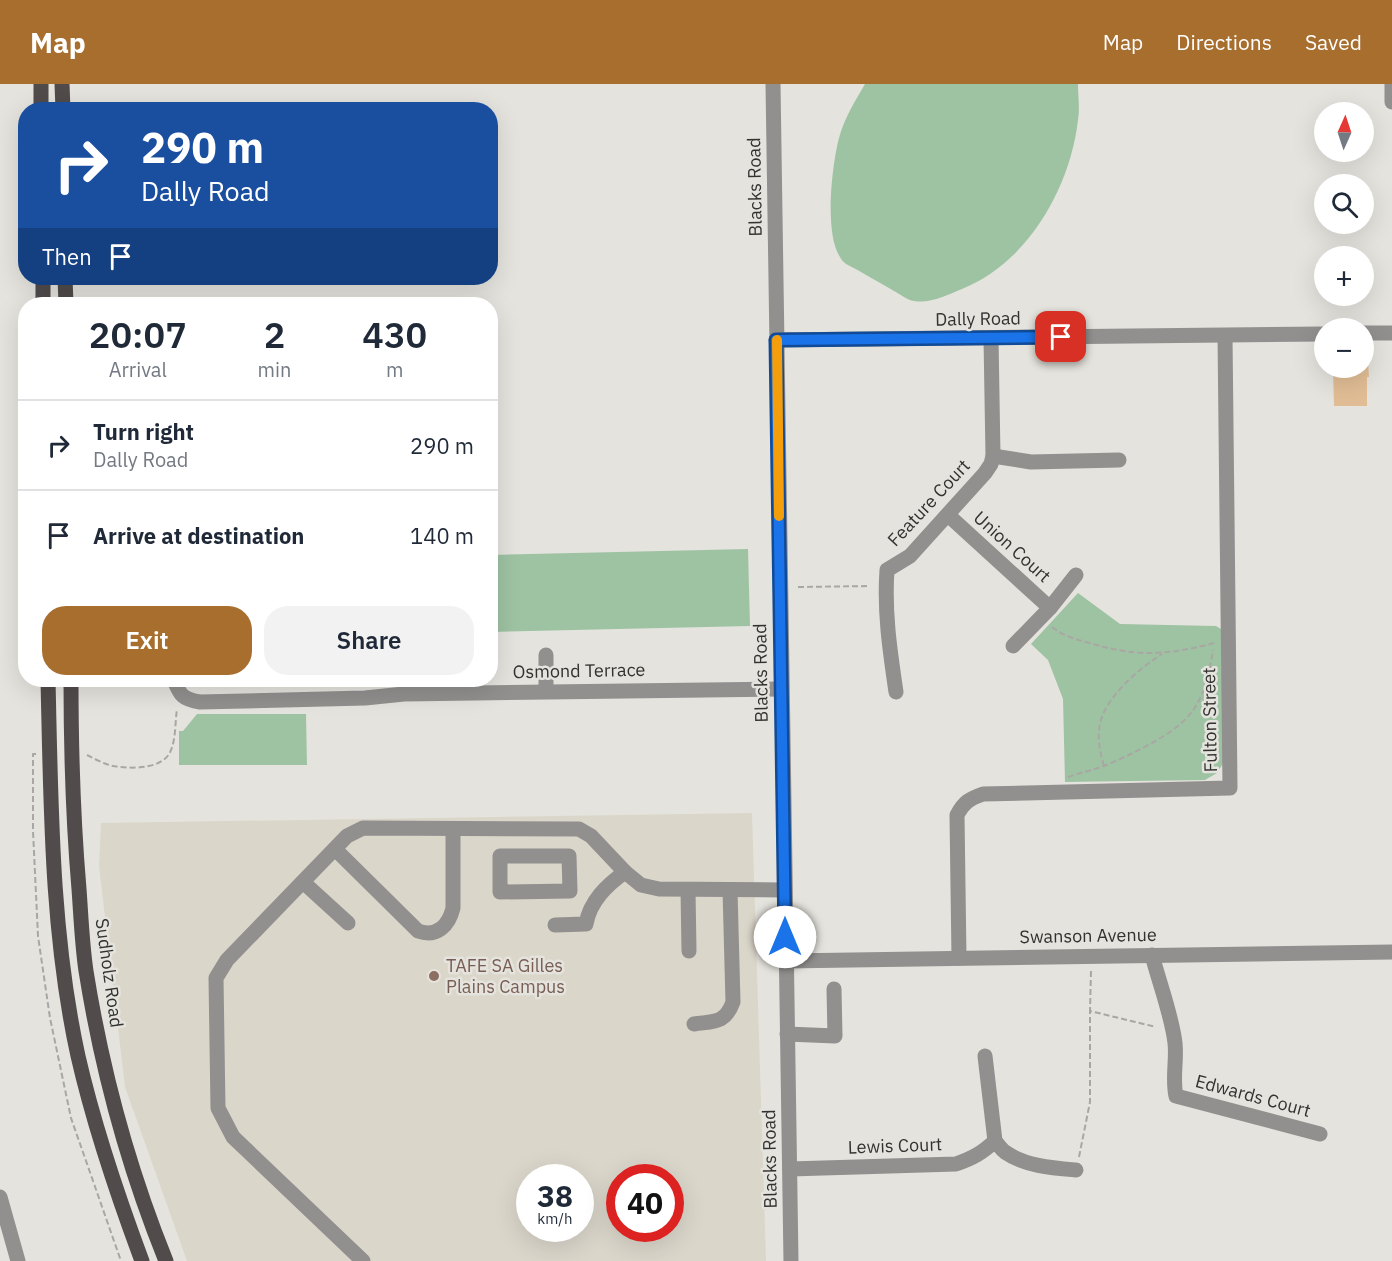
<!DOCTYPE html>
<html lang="en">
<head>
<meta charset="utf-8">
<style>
	:root { --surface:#fff; --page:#f2f2f3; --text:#1f2937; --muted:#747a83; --line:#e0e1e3; --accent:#a86e2e }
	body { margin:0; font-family:"IBM Plex Sans",sans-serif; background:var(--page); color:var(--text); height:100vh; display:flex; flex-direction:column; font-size:22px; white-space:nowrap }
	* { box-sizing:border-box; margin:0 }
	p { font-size:20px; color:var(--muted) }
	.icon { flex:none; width:33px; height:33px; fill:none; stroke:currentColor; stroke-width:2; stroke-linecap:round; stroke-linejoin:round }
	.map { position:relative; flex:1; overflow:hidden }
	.panel { position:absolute; left:18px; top:213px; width:480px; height:390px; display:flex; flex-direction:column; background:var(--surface); border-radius:24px; box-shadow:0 6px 24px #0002 }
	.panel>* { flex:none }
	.top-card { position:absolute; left:18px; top:18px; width:480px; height:183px; border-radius:24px; box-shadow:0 6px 24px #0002; background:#1a4fa0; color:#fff; overflow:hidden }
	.needle { width:39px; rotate:3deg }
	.tools { position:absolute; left:1314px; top:18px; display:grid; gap:12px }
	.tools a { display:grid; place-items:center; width:60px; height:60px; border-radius:50%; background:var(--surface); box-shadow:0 6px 24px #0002; font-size:30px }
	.speed { position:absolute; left:516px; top:1080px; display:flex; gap:12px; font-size:30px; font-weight:700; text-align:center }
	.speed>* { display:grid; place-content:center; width:78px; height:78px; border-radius:50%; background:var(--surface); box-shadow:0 6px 24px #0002; line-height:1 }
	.speed small { font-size:15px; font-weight:400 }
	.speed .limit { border:9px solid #d22; background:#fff; color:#111 }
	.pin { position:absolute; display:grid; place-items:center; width:51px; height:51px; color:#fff; margin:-26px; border-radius:12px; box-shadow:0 3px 9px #0006 }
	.me { position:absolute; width:66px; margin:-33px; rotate:0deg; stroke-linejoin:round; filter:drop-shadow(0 0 4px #0008) }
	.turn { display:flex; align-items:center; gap:21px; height:126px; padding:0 24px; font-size:27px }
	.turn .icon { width:78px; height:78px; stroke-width:2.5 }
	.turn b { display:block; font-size:42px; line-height:51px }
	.then { display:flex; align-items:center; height:57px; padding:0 24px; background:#0003; gap:12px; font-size:22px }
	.eta { display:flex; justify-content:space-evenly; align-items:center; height:102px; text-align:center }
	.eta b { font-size:36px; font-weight:600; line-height:42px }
	.action { display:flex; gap:12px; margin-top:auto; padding:12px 24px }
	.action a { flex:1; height:69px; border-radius:24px; background:var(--accent); color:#fff; font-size:24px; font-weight:600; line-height:69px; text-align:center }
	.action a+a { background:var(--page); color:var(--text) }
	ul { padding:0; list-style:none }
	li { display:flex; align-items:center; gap:18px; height:90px; padding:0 24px; border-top:2px solid var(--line) }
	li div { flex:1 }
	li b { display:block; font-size:22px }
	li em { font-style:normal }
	header { display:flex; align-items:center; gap:36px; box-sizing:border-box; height:84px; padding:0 30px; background:var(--accent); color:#fff }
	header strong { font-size:28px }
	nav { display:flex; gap:33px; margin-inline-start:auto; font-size:21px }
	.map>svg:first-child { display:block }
</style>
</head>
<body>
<header>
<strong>Map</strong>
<nav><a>Map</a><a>Directions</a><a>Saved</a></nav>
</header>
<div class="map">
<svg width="1392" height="1177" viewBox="0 0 1392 1177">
	<rect width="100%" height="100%" fill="#e5e3dd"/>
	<path fill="#dbd6ca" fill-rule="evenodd" d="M752,729l14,448h-579l-62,-174 -26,-221 2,-43zM530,1094h50v50h-50zM620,1094h50v50h-50z"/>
	<g fill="#9ec3a3">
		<path d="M865,0h213c0,12 2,25 0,36 -8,69 -51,143 -116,169 -15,6 -32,15 -48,12 -7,-1 -14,-7 -20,-10 -16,-9 -32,-19 -48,-27 -2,-2 -5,-4 -6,-7 -16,-24 -8,-92 -1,-119 5,-19 16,-37 26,-54z"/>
		<path d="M748,465l2,77 -259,6v-77z"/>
		<path d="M1078,509l42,31 96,2 5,3 3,133 -7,11 -12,7 -140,2 -2,-83 -15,-39 -17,-16z"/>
		<path d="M197,630h109l1,51h-128v-34h4z"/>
	</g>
	<path fill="#e1bd95" d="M1364,277h4l1,16h-2v29h-33l-1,-38h31z"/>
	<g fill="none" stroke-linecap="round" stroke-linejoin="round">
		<g stroke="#a9a7a3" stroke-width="2" stroke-dasharray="6 3" stroke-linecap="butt">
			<path d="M798,503l72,-1"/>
			<path d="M1052,543c10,8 22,12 34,15 48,15 79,14 128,1"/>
			<path d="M36,670h-3v77l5,105 12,82 21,100 50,143"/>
			<path d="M87,671c8,4 17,9 26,11 17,3 51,4 58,-16 5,-12 4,-28 6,-41"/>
			<path d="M1104,682c-4,-14 -7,-28 -4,-42 5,-27 40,-56 62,-70"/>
			<path d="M1068,693c12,-4 24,-7 36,-11 24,-10 70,-31 86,-52 14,-16 20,-43 23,-64"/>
			<path d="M1091,887l-1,40 66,16"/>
			<path d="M1079,1073l11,-55v-91"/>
		</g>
		<g stroke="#928f8f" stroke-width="15">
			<path d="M773,0l18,1177"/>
			<path d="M1392,0v18"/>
			<path d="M1364,249h28"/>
			<path d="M776,256l548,-6"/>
			<path d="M993,372l38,6 88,-2"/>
			<path d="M948,431l102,93"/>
			<path d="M1013,562l37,-38 26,-33"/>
			<path d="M546,571v36"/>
			<path d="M174,596c6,15 8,19 26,22l165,-4 39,-4 377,-5"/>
			<path d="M896,608c-6,-41 -12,-80 -9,-122l23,-14 75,-83 6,-9 2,-8 -2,-118"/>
			<path d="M335,765l83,82c19,7 31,-6 35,-23v-79"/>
			<path d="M500,772h69l1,35 -70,1z"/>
			<path d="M303,798l45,41"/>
			<path d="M688,806l1,61"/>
			<path d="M555,841l31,-1c4,-23 21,-39 39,-52"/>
			<path d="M1152,871c7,27 20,61 23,88 2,18 -3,35 1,53l144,38"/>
			<path d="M959,874l-2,-143c7,-13 12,-16 26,-21l247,-6 -5,-452"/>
			<path d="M785,877l607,-9"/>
			<path d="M694,940c20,-3 31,0 39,-22l-3,-112"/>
			<path d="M787,950l48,2 -1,-47"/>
			<path d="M995,1057c3,3 6,8 10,11 20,14 47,16 71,18"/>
			<path d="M790,1085l166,-5c17,-6 26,-11 39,-23l-10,-85"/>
			<path d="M0,1113l18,64"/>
			<path d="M363,1177l-130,-124 -15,-29 -2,-130 11,-18 120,-124 16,-8 216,1 12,7 34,36 16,13 18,4 125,1"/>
		</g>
		<g stroke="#514c4b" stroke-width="15">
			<path d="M41,0v26"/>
			<path d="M62,0l1,26"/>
			<path d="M43,194v26"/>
			<path d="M65,194l1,26"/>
			<path d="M48,596c3,125 3,253 30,376 16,70 39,138 64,205"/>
			<path d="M71,596c0,70 2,139 8,209 2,27 3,55 7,82 16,100 42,196 80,290"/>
		</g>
	</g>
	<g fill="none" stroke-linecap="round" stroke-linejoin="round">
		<g stroke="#114b97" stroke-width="15">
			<path id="route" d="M785,853l-9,-597 285,-3"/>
		</g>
		<use href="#route" stroke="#1a73e8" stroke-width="10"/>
		<path stroke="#f59e0b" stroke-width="10" d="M777,256l2,176"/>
	</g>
	<circle fill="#8d6e63" stroke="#e5e3dd" stroke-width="2" cx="434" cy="892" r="6"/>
	<g text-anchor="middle" stroke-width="5" stroke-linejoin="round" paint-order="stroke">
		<g font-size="18" fill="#323230" stroke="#e5e3dd">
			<text transform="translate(755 103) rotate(-91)" y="6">Blacks Road</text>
			<text transform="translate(978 235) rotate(-1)" y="6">Dally Road</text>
			<text transform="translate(929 419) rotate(-47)" y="6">Feature Court</text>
			<text transform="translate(1012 463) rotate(42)" y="6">Union Court</text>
			<text transform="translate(579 587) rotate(-1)" y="6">Osmond Terrace</text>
			<text transform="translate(761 589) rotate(-91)" y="6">Blacks Road</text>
			<text transform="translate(1210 636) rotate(-91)" y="6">Fulton Street</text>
			<text transform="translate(1088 852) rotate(-1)" y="6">Swanson Avenue</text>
			<text transform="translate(109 889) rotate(82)" y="6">Sudholz Road</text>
			<text transform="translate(1253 1012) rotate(15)" y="6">Edwards Court</text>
			<text transform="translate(895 1062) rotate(-2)" y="6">Lewis Court</text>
			<text transform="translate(770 1075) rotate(-91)" y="6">Blacks Road</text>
		</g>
		<g font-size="18" fill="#785e54" stroke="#e5e3dd" text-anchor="start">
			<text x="446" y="888">TAFE SA Gilles<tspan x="446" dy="21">Plains Campus</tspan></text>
		</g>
	</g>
</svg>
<div class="tools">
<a><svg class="needle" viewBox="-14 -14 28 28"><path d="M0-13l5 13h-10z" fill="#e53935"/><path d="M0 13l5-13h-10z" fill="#747a83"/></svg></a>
<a><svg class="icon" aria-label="search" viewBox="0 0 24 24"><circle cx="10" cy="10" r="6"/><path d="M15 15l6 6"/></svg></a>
<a>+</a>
<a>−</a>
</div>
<div class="speed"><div>38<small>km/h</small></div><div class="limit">40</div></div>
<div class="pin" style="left:1061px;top:253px;background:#d93025"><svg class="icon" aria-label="arrive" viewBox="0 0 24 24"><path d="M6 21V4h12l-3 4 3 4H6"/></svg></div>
<svg class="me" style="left:785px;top:853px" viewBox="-20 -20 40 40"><circle r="19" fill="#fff"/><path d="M0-13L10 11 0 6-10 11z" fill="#1a73e8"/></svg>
<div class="top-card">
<div class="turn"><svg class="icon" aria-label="right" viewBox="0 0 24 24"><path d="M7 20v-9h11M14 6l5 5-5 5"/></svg><div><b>290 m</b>Dally Road</div></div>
<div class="then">Then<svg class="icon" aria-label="arrive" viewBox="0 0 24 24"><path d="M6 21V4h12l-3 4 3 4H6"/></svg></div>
</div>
<section class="panel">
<div class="eta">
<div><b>20:07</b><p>Arrival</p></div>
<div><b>2</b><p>min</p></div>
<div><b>430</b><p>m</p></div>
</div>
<ul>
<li><svg class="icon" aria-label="right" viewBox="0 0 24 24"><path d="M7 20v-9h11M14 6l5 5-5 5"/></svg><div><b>Turn right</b><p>Dally Road</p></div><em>290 m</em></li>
<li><svg class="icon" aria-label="arrive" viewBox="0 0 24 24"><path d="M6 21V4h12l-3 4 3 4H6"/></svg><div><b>Arrive at destination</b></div><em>140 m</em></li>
</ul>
<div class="action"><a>Exit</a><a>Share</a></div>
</section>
</div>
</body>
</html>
